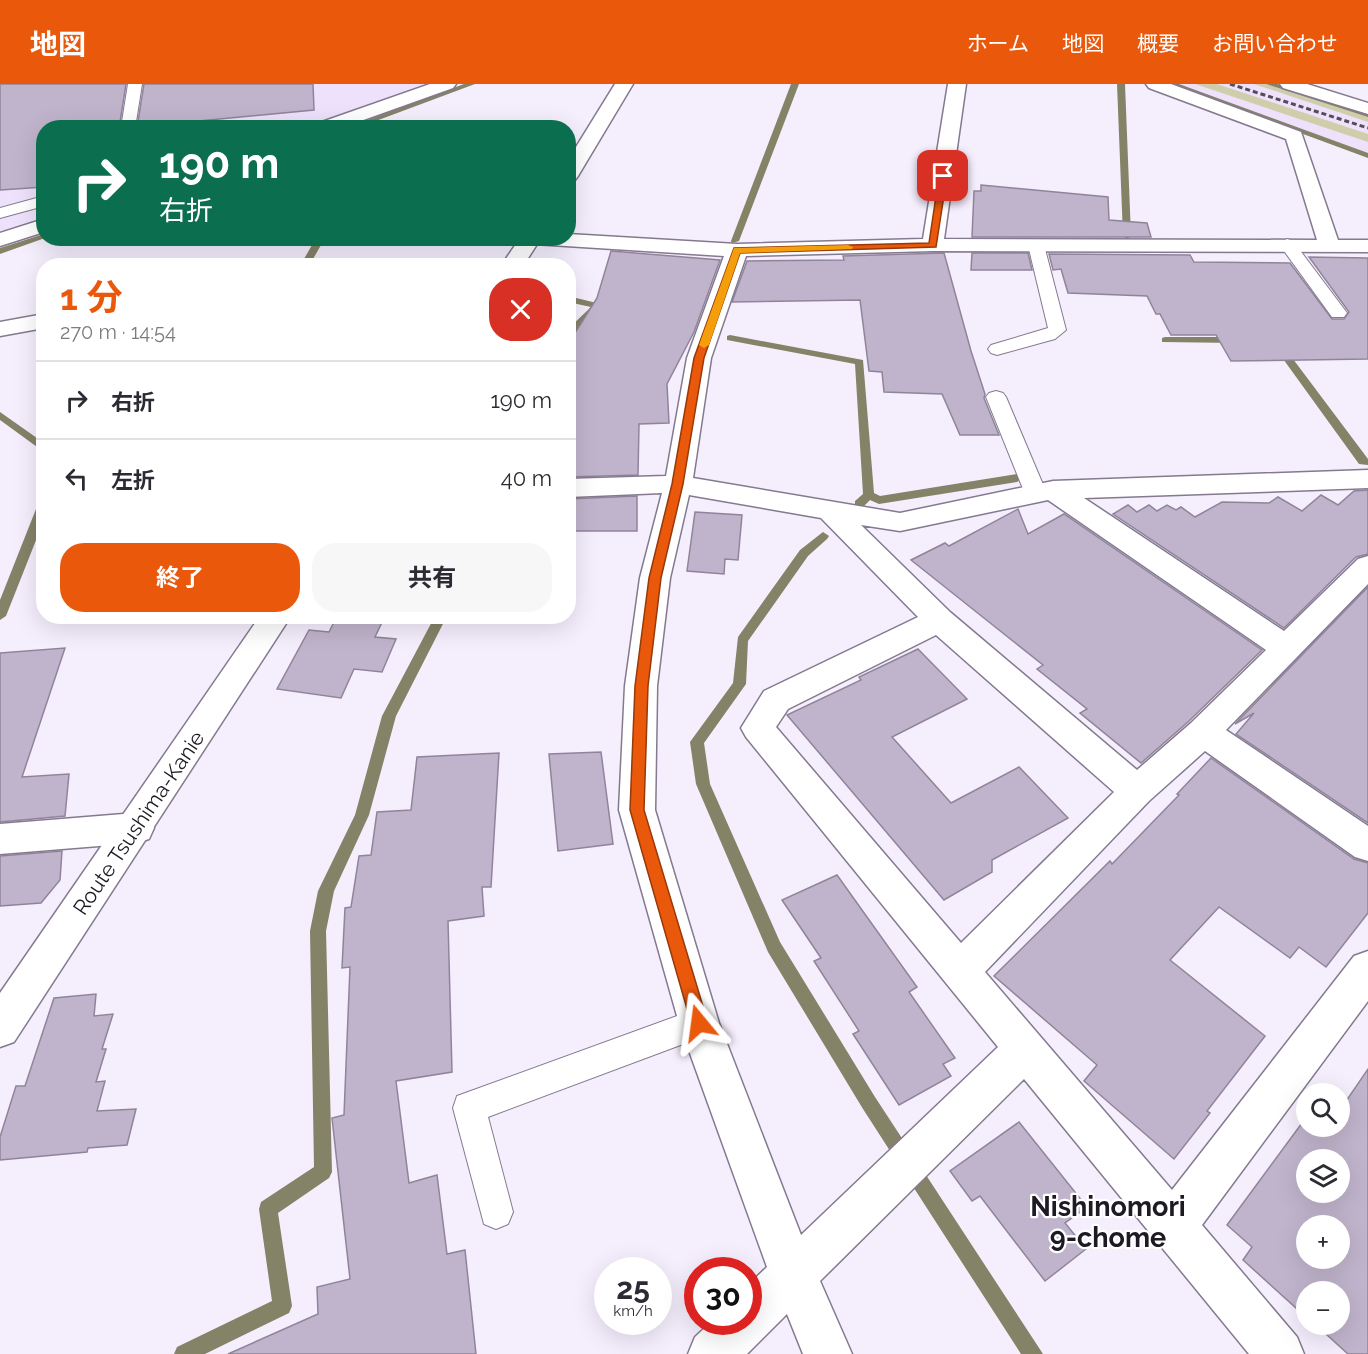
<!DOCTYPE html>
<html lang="ja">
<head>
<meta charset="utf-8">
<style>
	:root { --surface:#fff; --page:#f7f7f7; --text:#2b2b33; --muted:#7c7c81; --line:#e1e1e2; --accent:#ea580c }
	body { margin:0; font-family:Raleway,"Noto Sans JP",sans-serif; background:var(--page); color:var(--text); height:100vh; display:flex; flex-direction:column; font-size:22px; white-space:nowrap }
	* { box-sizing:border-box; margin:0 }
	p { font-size:20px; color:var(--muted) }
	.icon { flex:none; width:33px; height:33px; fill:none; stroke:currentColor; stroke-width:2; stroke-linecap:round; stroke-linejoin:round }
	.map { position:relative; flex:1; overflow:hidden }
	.sheet { position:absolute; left:36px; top:174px; width:540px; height:366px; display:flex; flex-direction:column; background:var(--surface); border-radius:24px; box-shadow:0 6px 24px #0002 }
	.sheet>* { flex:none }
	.top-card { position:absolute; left:36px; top:36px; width:540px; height:126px; border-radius:24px; box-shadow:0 6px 24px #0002; background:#0b6e4f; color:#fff; overflow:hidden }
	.controls { position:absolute; left:1296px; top:999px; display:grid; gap:12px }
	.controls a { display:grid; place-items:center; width:54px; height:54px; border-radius:50%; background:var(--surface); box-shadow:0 6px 24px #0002; font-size:30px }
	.speed { position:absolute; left:594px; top:1173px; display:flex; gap:12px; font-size:30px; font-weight:700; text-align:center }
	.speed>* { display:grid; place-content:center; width:78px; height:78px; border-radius:50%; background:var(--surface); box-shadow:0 6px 24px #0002; line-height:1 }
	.speed small { font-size:15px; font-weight:400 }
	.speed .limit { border:9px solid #d22; background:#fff; color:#111 }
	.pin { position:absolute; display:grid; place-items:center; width:51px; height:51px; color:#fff; margin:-26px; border-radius:12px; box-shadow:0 3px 9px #0006 }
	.me { position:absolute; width:66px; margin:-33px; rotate:344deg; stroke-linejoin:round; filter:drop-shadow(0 0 4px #0008) }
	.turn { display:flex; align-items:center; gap:21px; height:126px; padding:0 24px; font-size:27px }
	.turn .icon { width:78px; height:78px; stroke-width:2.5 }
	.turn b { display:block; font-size:42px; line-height:51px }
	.round { display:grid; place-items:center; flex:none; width:63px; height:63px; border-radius:24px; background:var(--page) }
	.headline { display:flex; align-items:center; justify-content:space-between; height:102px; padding:0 24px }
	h1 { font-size:36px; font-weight:700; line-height:45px; color:var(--accent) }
	.button { display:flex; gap:12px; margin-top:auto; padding:12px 24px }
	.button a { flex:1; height:69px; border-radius:24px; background:var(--accent); color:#fff; font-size:24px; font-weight:700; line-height:69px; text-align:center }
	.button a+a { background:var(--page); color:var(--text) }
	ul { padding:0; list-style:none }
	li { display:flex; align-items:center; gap:18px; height:78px; padding:0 24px; border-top:2px solid var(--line) }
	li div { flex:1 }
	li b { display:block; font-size:22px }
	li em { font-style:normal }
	header { display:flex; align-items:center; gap:36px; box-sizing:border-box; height:84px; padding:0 30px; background:var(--accent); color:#fff }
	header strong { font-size:28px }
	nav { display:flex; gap:33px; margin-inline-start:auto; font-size:21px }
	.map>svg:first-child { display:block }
</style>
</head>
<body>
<header>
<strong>地図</strong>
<nav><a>ホーム</a><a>地図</a><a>概要</a><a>お問い合わせ</a></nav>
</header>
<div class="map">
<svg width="1368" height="1270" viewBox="0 0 1368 1270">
	<rect width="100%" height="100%" fill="#f5eefd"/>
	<g fill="#eee1fb">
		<path d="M0,0h428l-124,43 -260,1 -1,91 -43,15z"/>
		<path d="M1177,0h89l102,32v38z"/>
	</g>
	<g fill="#cfceaa">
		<path d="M1195,0h22l151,50v8z"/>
		<path d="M1254,0h12l102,32v6z"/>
	</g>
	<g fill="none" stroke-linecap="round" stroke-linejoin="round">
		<g fill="#848267" fill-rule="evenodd">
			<path d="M464,0h11l-118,44h-11z"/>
			<path d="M791,0h8l-60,157 -7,2 -1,-2z"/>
			<path d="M1117,0h8l6,152 -4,3 -4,-3z"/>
			<path d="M1168,0h11l189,69v5z"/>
			<path d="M1266,0h11l91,29v4z"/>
			<path d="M44,150l1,4 -45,16v-6z"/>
			<path d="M316,154h9l-16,28h-9z"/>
			<path d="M568,212l45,11 2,2 -5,3 -11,-3 -31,29v-9l23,-22 -23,-5z"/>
			<path d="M730,251l133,25 11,133 6,3 137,-22 6,4 -6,4 -138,22 -9,-4 -7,7h-8v-6l8,-7 -8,-130 -128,-24v-4z"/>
			<path d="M1165,253h72l5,3 -5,3 -75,-1v-4z"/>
			<path d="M1278,258l3,1 87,116v6l-9,-1 -86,-119z"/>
			<path d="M0,328l44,31v9l-44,-32z"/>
			<path d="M44,416v20l-38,96 -6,4v-20l38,-96z"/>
			<path d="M823,448l6,4 -2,3 -19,17 -60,85 -2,43 -42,59 6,41 70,158 95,155 168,257h-22l-158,-245 -95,-157 -72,-168 -6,-42 43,-59 5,-46 62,-87z"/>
			<path d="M435,532h12l-51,100 -27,99 -35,76 -8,40 6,241 -3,6 -51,35 14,93 -3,7 -84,41h-31l3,-7 95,-46 -13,-92 2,-7 53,-35 -4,-236 8,-40 37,-76 27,-99z"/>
		</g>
	</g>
	<g fill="#c0b4cc" stroke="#90849b" stroke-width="1.5" fill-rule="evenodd">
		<path d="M0,0h126l-7,44h-75v59l-44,3z"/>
		<path d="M144,0h169l1,26 -136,13v5h-41z"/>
		<path d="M981,101l127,12 1,23 38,3 4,14h-179l2,-46h7z"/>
		<path d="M611,167l109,9 -26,72 -27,52 2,39 -30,1 -1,51 -70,2 4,-87h-4v-46l29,-46z"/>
		<path d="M944,169l27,98 14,43 -1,4 15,37h-39l-18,-41 -58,-2 -2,-20 -13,-1 -9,-71 -128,2 15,-41 97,-1 -1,-4z"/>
		<path d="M972,169h56l4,17h-61z"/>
		<path d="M1049,170l141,1 4,7 96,1 42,56h12l5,-7 -40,-55 59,1v101l-137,2 -15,-26h-45l-11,-21h-4l-9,-18 -79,-3 -7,-24 -8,1z"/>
		<path d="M1368,406v64l-12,3 -72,71 -171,-114 15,-9 9,7 12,-7 8,6 10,-6 9,5 5,-3 14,10 27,-15 47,1 9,-6 24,14 19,-16 17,10 16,-14z"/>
		<path d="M637,412v35h-69v-32z"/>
		<path d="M1018,425l10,25 36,-20 198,136 -73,71 -48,42 -61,-50 7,-4 -50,-40 6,-4 -132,-105 34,-17 4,3z"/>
		<path d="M695,428l47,3 -4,45 -13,-1 -1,15 -37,-3z"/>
		<path d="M1368,503v236l-132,-89 18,-21 -19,11z"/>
		<path d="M337,532h48l-10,21 21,2 -14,33 -28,-3 -13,29 -64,-9 32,-59 20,2z"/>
		<path d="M65,564l-43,129 47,-3 -4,42 -65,6v-169z"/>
		<path d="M918,565l49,50 -75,38 59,66 68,-36 49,51 -76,42v12l-48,28 -157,-185 74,-35 -2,-3z"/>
		<path d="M601,668l12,92 -55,7 -9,-97z"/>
		<path d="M499,669l-8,134h-9l2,29 -36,5 4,151 -56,9 13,102 28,-8 10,79 18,-4 11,104h-248l90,-40 -1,-27 33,-8 -18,-161 12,-3 6,-148 -8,1 3,-60 6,-1 8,-51 12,-1 6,-43 34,-2 6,-53z"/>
		<path d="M1211,674l143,101 14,4v50l-42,54 -27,-20 -9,11 -71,-51 -49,53 95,76 -58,75 3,2 -36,46 -90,-78 13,-16 -103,-89 116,-115 2,3 67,-69 -2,-1z"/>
		<path d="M62,767l-2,29 -19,23 -41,3v-50z"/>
		<path d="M837,791l80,112 -8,5 46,66 -12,6 8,12 -52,29 -46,-71 6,-3 -45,-70 7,-3 -39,-58z"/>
		<path d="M96,910l-2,22 19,-2 -11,35h4l-10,33 9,-1 -8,30 39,-2 -9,36 -39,3 -1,4 -87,8v-23l16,-51h9l29,-88z"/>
		<path d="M1368,985v285h-20l-33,-30h25v-32h-34v25l-63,-57 9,-13 -25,-22 78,-106 1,7h9l8,7 5,-7h12v-16zM1306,1076h34v32h-34zM1306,1142h34v32h-34z"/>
		<path d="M1019,1038l68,85 -22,16 21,26 -41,32 -65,-85 -8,5 -22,-30z"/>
	</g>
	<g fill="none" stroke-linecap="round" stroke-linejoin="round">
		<g stroke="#84798f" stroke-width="2">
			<g id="service">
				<path d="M128,0h14l-7,44h-14z"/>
				<path d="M44,112v10l-44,12v-10z"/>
				<path d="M1287,155l6,2 54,72 -3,4h-12l-53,-73z"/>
				<path d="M1036,156l8,5 22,85 -11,9 -58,16 -6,-2 -3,-4 3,-4 57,-17 -20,-83z"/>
				<path d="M996,307l7,2 3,4 41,97 -4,5 -7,2 -7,-2 -4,-5 -39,-97 3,-4z"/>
				<path d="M699,924l11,4 5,11 -5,11 -222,83 25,95 -5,12 -12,5 -12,-5 -31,-116 4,-12z"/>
			</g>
		</g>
		<g stroke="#84798f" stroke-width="3">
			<g id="minor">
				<path d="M430,0h26l-3,4 -112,40h-28l3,-4z"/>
				<path d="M948,0h18l-22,155 373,1 -31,-101 -137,-51 -3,-4h25l130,48 37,108h30v12l-435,-1 -187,5 -35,102 -18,120 207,35 153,-32 315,-11v18l-284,10 200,133 74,-72 10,-3v28l-142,146 142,96v35l-13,-4 -150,-106 -56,50 -164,171 187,218 182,-234 14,-5v50l-166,224 95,112 7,17h-55l-225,-275 -204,202 32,73h-49l-16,-40 -40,40h-59l7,-17 16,-15h37v-37l19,-18 -88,-244 -60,-213 6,-124 15,-108 22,-85 -94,4v-18l98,-3 21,-118 37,-102 -190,-12 -7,-2 -3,-4h44v-4l169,10 186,-5zM689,411l132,23 97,99 -154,74 -23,37 5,9 252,310 -197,188 -82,-212 -64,-213 2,-124 13,-108zM1048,416l218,150 -75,73 -54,47 -187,-158 -89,-87 39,6zM936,551l178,157 -153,151 -185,-216 12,-18z"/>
				<path d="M1280,0h27l61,19v11l-85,-26z"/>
				<path d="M44,135v13l-44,14v-13z"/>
				<path d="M136,729l13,4 5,11 -5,11 -13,4 -136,11v-30z"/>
			</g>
		</g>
		<g stroke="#84798f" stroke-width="3">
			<path id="tertiary" d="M44,230v14l-44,8v-14z"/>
		</g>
		<g stroke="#84798f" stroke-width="3">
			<g id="secondary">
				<path d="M615,0h18l-55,92 -3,4 -7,2v-22z"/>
				<path d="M520,154h21l-18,28h-22z"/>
				<path d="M260,532h31l-277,426 -14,5v-54z"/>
			</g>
		</g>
		<use href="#service" fill="#fff" fill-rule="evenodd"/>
		<use href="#minor" fill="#fff" fill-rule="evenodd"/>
		<use href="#tertiary" fill="#fff" fill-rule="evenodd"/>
		<use href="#secondary" fill="#fff" fill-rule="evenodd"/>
		<path stroke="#524d57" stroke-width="3" stroke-dasharray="5 3" stroke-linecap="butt" d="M1230,0l138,44"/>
	</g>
	<path fill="#ea580c" stroke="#983908" stroke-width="1.5" d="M943,90l4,2 -11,71 -196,6 -36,105 -21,126 -22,94 -13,108 -4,124 64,213 -3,5 -6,3 -6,-3 -2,-5 -61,-213 5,-124 14,-108 23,-94 22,-126 40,-110 195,-5 10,-67z"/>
	<path fill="#f59e0b" d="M848,161l5,2 -1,2 -112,4 -31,92 -5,3 -5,-3 35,-97z"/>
	<g text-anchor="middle" stroke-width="4.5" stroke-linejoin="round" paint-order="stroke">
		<g font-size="21" fill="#1e1a23" stroke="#fff">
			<text transform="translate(139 739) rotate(-56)" y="7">Route Tsushima-Kanie</text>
		</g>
		<g font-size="27" font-weight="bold" fill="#1e1a23" stroke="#fff">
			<text x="1108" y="1132">Nishinomori<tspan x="1108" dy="31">9-chome</tspan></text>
		</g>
	</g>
</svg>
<div class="controls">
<a><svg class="icon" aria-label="search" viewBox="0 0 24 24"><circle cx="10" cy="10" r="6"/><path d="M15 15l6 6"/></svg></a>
<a><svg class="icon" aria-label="layers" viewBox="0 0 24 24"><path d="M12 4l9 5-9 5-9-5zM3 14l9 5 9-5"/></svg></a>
<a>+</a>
<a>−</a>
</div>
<div class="speed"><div>25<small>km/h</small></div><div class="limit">30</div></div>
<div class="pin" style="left:943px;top:92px;background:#d93025"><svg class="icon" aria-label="arrive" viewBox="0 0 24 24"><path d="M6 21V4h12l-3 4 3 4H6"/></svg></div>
<svg class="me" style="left:699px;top:939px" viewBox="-20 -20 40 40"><path d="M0-17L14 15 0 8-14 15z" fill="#ea580c" stroke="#fff" stroke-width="4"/></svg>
<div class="top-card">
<div class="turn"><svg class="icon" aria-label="right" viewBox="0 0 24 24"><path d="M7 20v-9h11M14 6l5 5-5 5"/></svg><div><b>190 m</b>右折</div></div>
</div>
<section class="sheet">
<div class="headline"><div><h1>1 分</h1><p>270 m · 14:54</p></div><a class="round" style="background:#d93025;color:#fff"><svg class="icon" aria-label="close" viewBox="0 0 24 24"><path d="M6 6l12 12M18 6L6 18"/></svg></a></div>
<ul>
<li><svg class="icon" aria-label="right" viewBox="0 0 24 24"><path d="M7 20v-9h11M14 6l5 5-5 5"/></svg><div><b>右折</b></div><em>190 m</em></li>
<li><svg class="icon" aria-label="left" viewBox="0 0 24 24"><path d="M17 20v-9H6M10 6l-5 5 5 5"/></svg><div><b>左折</b></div><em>40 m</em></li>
</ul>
<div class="button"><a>終了</a><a>共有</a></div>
</section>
</div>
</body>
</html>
